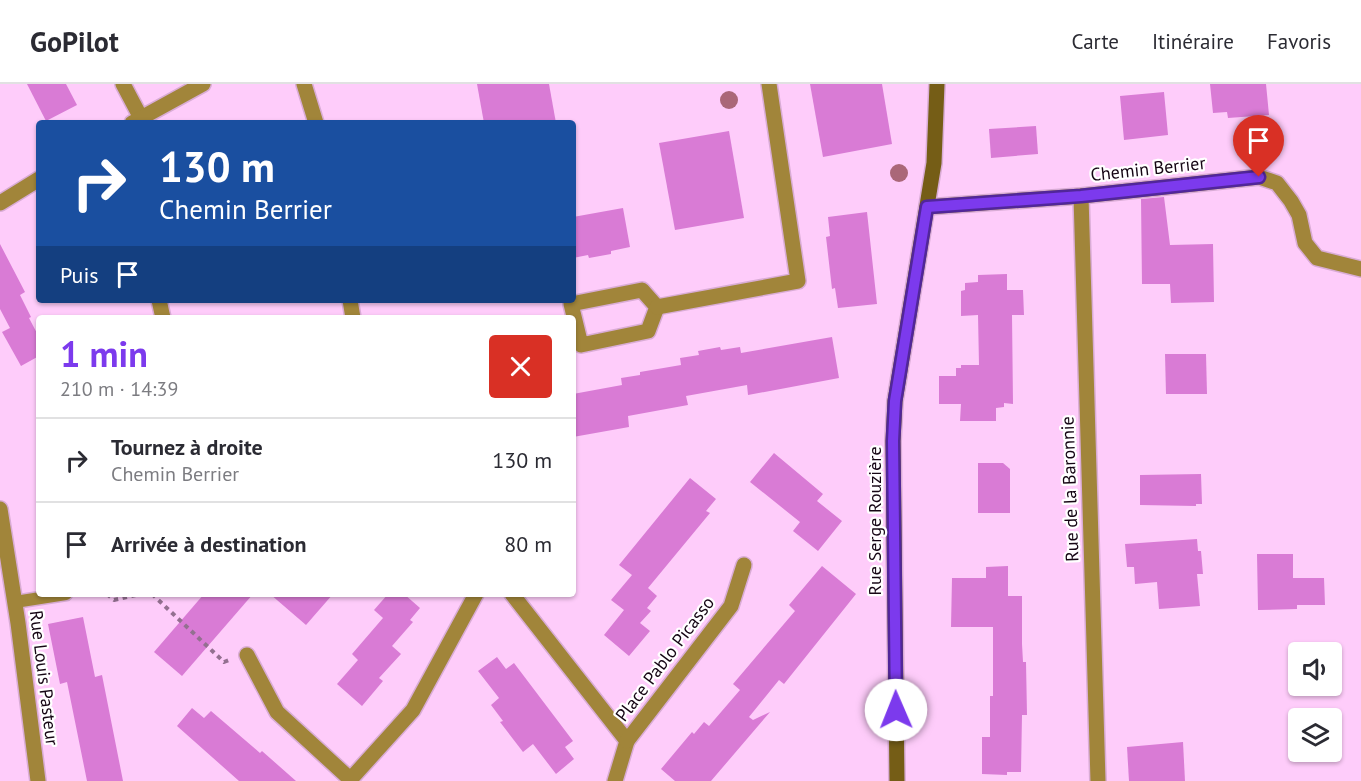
<!DOCTYPE html>
<html lang="fr">
<head>
<meta charset="utf-8">
<style>
	:root { --surface:#fff; --page:#f2f2f3; --text:#2b2b33; --muted:#7c7c81; --line:#e1e1e2; --accent:#7c3aed }
	body { margin:0; font-family:"PT Sans",sans-serif; background:var(--page); color:var(--text); height:100vh; display:flex; flex-direction:column; font-size:22px; white-space:nowrap }
	* { box-sizing:border-box; margin:0 }
	p { font-size:20px; color:var(--muted) }
	.icon { flex:none; width:33px; height:33px; fill:none; stroke:currentColor; stroke-width:2; stroke-linecap:round; stroke-linejoin:round }
	.map { position:relative; flex:1; overflow:hidden }
	.panel { position:absolute; left:36px; top:231px; width:540px; height:282px; display:flex; flex-direction:column; background:var(--surface); border-radius:6px; box-shadow:0 2px 4px #0004 }
	.panel>* { flex:none }
	.top-card { position:absolute; left:36px; top:36px; width:540px; height:183px; border-radius:6px; box-shadow:0 2px 4px #0004; background:#1a4fa0; color:#fff; overflow:hidden }
	.tools { position:absolute; left:1288px; top:558px; display:grid; gap:12px }
	.tools a { display:grid; place-items:center; width:54px; height:54px; border-radius:6px; background:var(--surface); box-shadow:0 2px 4px #0004; font-size:30px }
	.pin { position:absolute; display:grid; place-items:center; width:51px; height:51px; color:#fff; margin:-62px -26px; border-radius:50% 50% 50% 0; rotate:-45deg; box-shadow:0 0 6px #0007 }
	.pin .icon { rotate:45deg }
	.me { position:absolute; width:66px; margin:-33px; rotate:359deg; stroke-linejoin:round; filter:drop-shadow(0 0 4px #0008) }
	.turn { display:flex; align-items:center; gap:21px; height:126px; padding:0 24px; font-size:27px }
	.turn .icon { width:78px; height:78px; stroke-width:2.5 }
	.turn b { display:block; font-size:42px; line-height:51px }
	.then { display:flex; align-items:center; height:57px; padding:0 24px; background:#0003; gap:12px; font-size:22px }
	.round { display:grid; place-items:center; flex:none; width:63px; height:63px; border-radius:6px; background:var(--page) }
	.overview { display:flex; align-items:center; justify-content:space-between; height:102px; padding:0 24px }
	h1 { font-size:36px; font-weight:700; line-height:45px; color:var(--accent) }
	ul { padding:0; list-style:none }
	li { display:flex; align-items:center; gap:18px; height:84px; padding:0 24px; border-top:2px solid var(--line) }
	li div { flex:1 }
	li b { display:block; font-size:22px }
	li em { font-style:normal }
	header { display:flex; align-items:center; gap:36px; box-sizing:border-box; height:84px; padding:0 30px; background:var(--surface); border-bottom:2px solid var(--line) }
	header strong { font-size:28px }
	nav { display:flex; gap:33px; margin-inline-start:auto; font-size:21px }
	.map>svg:first-child { display:block }
</style>
</head>
<body>
<header>
<strong>GoPilot</strong>
<nav><a>Carte</a><a>Itinéraire</a><a>Favoris</a></nav>
</header>
<div class="map">
<svg width="1361" height="697" viewBox="0 0 1361 697">
	<rect width="100%" height="100%" fill="#feccfa"/>
	<g fill="#d97bd5">
		<path d="M27,0h39l11,21 -31,16z"/>
		<path d="M477,0h72l7,39h-72z"/>
		<path d="M810,0h72l10,60 -69,13z"/>
		<path d="M1210,0h56l3,31 -41,3 -1,-6 -14,1z"/>
		<path d="M1164,8l4,43 -44,5 -4,-44z"/>
		<path d="M1036,42l2,28 -47,4 -2,-29z"/>
		<path d="M729,47l15,87 -69,12 -16,-87z"/>
		<path d="M1164,113l6,48 43,-1 1,58 -43,1 -1,-19h-28l-1,-85z"/>
		<path d="M623,124l7,39 -19,4v3l-22,4 -1,-3 -15,3v-41z"/>
		<path d="M867,128l10,92 -39,4 -3,-20 -3,1 -6,-52 4,-1 -2,-19z"/>
		<path d="M0,160l25,48 -5,3 11,22 -2,1 10,19v19l-18,10 -19,-34 8,-4 -10,-19z"/>
		<path d="M1007,190v16h16l1,25h-12l1,89 -9,-1v4l-8,1v13h-36l1,-17h-22v-28h17v-8h5v-3h18l-1,-50 -17,1v-25l4,-1v-7l13,-1v-7z"/>
		<path d="M832,253l7,41 -91,17 -1,-10 -61,11 2,9 -60,11 1,11 -56,10v-43l49,-9 -1,-7 19,-3v-3l41,-7 -1,-7 19,-3 -1,-4 22,-4 1,3 19,-3 1,6z"/>
		<path d="M1165,270h41l1,40h-41z"/>
		<path d="M774,369l49,41 -6,7 25,20 -24,30 -25,-20 7,-9 -50,-40z"/>
		<path d="M978,379h25l7,6v44h-32z"/>
		<path d="M1201,390l1,30h-6v2l-56,-1v-30z"/>
		<path d="M690,394l26,21 -10,12 4,2 -62,75 9,8 -10,12 4,3 -11,12 10,8 -21,25 -25,-21 20,-25 -13,-10 21,-25 -13,-10z"/>
		<path d="M1197,455l1,12h3l2,23h-6l3,32 -41,3 -2,-27 -22,2 -1,-17h-7l-2,-23z"/>
		<path d="M1257,470h36v24h31l1,27h-28v4l-39,1z"/>
		<path d="M822,482l34,28 -72,90 -5,-4 -30,37 4,3 17,-8 -59,69h-36l-14,-12 31,-37 2,2 10,-12 5,4 31,-36 -7,-6 62,-73 -6,-6z"/>
		<path d="M1008,482v30h14v48l1,18h3l1,53h-5l-1,57h-14v3l-25,-1v-37h8v-41h3v-69h-42l1,-49h34v-11z"/>
		<path d="M204,510h49l-71,82 -28,-24z"/>
		<path d="M270,510h63l-27,31z"/>
		<path d="M388,510h16l16,14 -10,12 3,2 -21,24 9,8 -22,24 4,3 -21,25 -25,-22 21,-24 -6,-6 31,-36 -9,-8z"/>
		<path d="M83,533l12,60 7,-2 21,106h-36l-20,-99 -7,2 -12,-60z"/>
		<path d="M497,573l9,12 8,-6 59,78 -8,6 9,12 -18,15 -23,-30 -10,8 -23,-30 3,-1 -12,-16 8,-7 -21,-27z"/>
		<path d="M192,624l12,10 7,-7 49,42 2,-2 34,30h-57l-62,-55z"/>
		<path d="M1183,658l2,39h-56l-2,-34z"/>
	</g>
	<g fill="none" stroke-linecap="round" stroke-linejoin="round">
		<g stroke="#d9acd5" stroke-width="15">
			<path id="lane" d="M15,518l51,-8"/>
		</g>
		<g stroke="#d9acd5" stroke-width="18">
			<g id="street">
				<path d="M123,0l18,34"/>
				<path d="M304,0l12,39"/>
				<path d="M132,39l71,-39"/>
				<path d="M1081,112l17,585"/>
				<path d="M0,119l39,-24"/>
				<path d="M927,123l154,-11 178,-19 18,6 14,18 8,14 6,28 12,15 44,11"/>
				<path d="M642,206l15,17 -9,24 -67,14 -10,-41z"/>
				<path d="M159,216l4,18"/>
				<path d="M350,216l3,18"/>
				<path d="M657,223l141,-26 -29,-197"/>
				<path d="M0,425l18,114 20,158"/>
				<path d="M512,510l115,147 -12,40"/>
				<path d="M247,571l30,57 73,67"/>
				<path d="M627,657l104,-135 13,-41"/>
				<path d="M349,697l64,-71 63,-116"/>
			</g>
		</g>
		<g stroke="#d9acd5" stroke-width="18">
			<path id="secondary" d="M897,697l-4,-340 2,-40 39,-238 3,-79"/>
		</g>
		<g stroke="#937090" stroke-width="4" stroke-dasharray="4.5 4.5" stroke-linecap="butt">
			<path d="M107,510l7,6 27,-6"/>
			<path d="M152,510l72,68 5,-2"/>
		</g>
		<use href="#lane" stroke="#a1853a" stroke-width="12"/>
		<use href="#street" stroke="#a1853a" stroke-width="15"/>
		<use href="#secondary" stroke="#755d16" stroke-width="15"/>
	</g>
	<g fill="#aa6778">
		<circle cx="729" cy="16" r="9"/>
		<circle cx="899" cy="89" r="9"/>
	</g>
	<g fill="none" stroke-linecap="round" stroke-linejoin="round">
		<g stroke="#51269a" stroke-width="15">
			<path id="route" d="M896,626l-3,-269 2,-40 32,-194 154,-11 178,-19"/>
		</g>
		<use href="#route" stroke="#7c3aed" stroke-width="10"/>
	</g>
	<g text-anchor="middle" stroke-width="4.5" stroke-linejoin="round" paint-order="stroke">
		<g font-size="18" fill="#150514" stroke="#fff">
			<text transform="translate(1148 85) rotate(-6)" y="6">Chemin Berrier</text>
			<text transform="translate(1070 405) rotate(-92)" y="6">Rue de la Baronnie</text>
			<text transform="translate(875 437) rotate(-90)" y="6">Rue Serge Rouzière</text>
			<text transform="translate(665 575) rotate(-53)" y="6">Place Pablo Picasso</text>
			<text transform="translate(44 594) rotate(83)" y="6">Rue Louis Pasteur</text>
		</g>
	</g>
</svg>
<div class="tools">
<a><svg class="icon" aria-label="sound" viewBox="0 0 24 24"><path d="M4 9h4l5-4v14l-5-4H4zM17 9q2 3 0 6"/></svg></a>
<a><svg class="icon" aria-label="layers" viewBox="0 0 24 24"><path d="M12 4l9 5-9 5-9-5zM3 14l9 5 9-5"/></svg></a>
</div>
<div class="pin" style="left:1259px;top:93px;background:#d93025"><svg class="icon" aria-label="arrive" viewBox="0 0 24 24"><path d="M6 21V4h12l-3 4 3 4H6"/></svg></div>
<svg class="me" style="left:896px;top:626px" viewBox="-20 -20 40 40"><circle r="19" fill="#fff"/><path d="M0-13L10 11 0 6-10 11z" fill="#7c3aed"/></svg>
<div class="top-card">
<div class="turn"><svg class="icon" aria-label="right" viewBox="0 0 24 24"><path d="M7 20v-9h11M14 6l5 5-5 5"/></svg><div><b>130 m</b>Chemin Berrier</div></div>
<div class="then">Puis<svg class="icon" aria-label="arrive" viewBox="0 0 24 24"><path d="M6 21V4h12l-3 4 3 4H6"/></svg></div>
</div>
<section class="panel">
<div class="overview"><div><h1>1 min</h1><p>210 m · 14:39</p></div><a class="round" style="background:#d93025;color:#fff"><svg class="icon" aria-label="close" viewBox="0 0 24 24"><path d="M6 6l12 12M18 6L6 18"/></svg></a></div>
<ul>
<li><svg class="icon" aria-label="right" viewBox="0 0 24 24"><path d="M7 20v-9h11M14 6l5 5-5 5"/></svg><div><b>Tournez à droite</b><p>Chemin Berrier</p></div><em>130 m</em></li>
<li><svg class="icon" aria-label="arrive" viewBox="0 0 24 24"><path d="M6 21V4h12l-3 4 3 4H6"/></svg><div><b>Arrivée à destination</b></div><em>80 m</em></li>
</ul>
</section>
</div>
</body>
</html>
